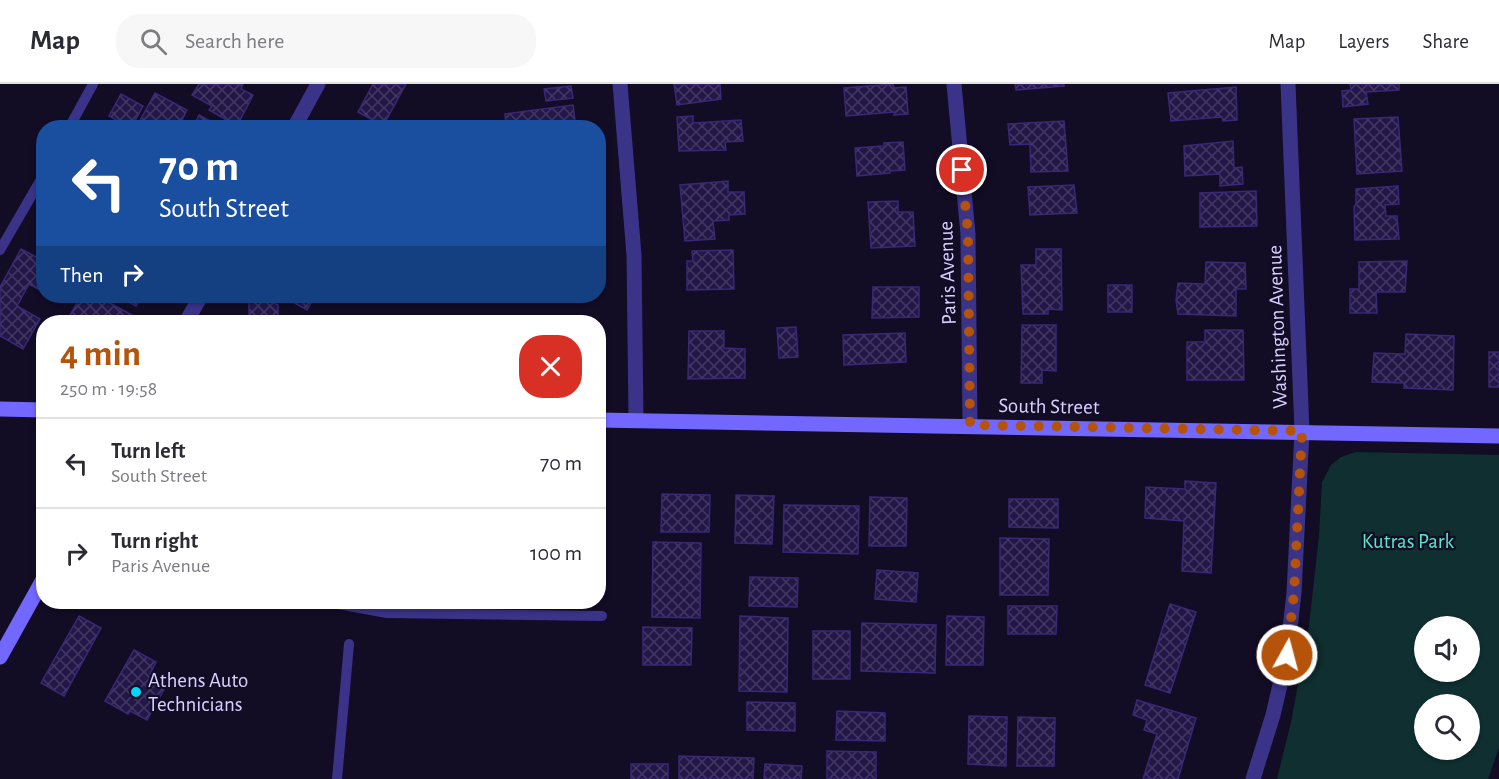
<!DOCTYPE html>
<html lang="en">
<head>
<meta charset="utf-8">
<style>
	:root { --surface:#fff; --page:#f7f7f7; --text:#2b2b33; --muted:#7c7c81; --line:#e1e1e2; --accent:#b45309 }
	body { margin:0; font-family:"Alegreya Sans",sans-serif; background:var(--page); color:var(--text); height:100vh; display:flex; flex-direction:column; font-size:22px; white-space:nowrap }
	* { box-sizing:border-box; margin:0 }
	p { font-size:20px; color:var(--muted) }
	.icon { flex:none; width:33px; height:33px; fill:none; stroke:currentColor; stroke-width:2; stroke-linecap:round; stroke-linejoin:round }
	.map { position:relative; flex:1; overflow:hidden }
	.sheet { position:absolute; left:36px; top:231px; width:570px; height:294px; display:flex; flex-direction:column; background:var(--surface); border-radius:24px; box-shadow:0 2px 4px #0004 }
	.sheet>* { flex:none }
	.guide { position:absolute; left:36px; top:36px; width:570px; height:183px; border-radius:24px; box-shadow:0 2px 4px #0004; background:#1a4fa0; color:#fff; overflow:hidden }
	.tools { position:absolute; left:1414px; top:532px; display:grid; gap:12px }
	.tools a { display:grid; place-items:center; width:66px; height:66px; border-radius:50%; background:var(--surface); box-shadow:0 2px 4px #0004; font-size:30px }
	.pin { position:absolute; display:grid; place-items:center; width:51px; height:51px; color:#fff; margin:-26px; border:3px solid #fff; border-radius:50%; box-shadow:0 2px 6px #0007 }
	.me { position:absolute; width:66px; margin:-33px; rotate:7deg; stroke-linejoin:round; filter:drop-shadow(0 0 4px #0008) }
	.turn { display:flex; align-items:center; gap:21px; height:126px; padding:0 24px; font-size:27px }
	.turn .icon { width:78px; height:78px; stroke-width:2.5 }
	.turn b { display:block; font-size:42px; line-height:51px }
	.then { display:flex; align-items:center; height:57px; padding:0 24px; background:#0003; gap:12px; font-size:22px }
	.round { display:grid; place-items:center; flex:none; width:63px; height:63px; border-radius:24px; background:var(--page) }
	.overview { display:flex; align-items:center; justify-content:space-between; height:102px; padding:0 24px }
	h1 { font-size:36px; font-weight:700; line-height:45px; color:var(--accent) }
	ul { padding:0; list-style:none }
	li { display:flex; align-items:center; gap:18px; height:90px; padding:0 24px; border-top:2px solid var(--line) }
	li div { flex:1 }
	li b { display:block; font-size:22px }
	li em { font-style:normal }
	header { display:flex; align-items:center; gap:36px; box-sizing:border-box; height:84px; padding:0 30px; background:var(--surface); border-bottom:2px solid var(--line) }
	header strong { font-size:28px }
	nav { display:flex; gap:33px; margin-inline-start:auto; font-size:21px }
	.search { width:420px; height:54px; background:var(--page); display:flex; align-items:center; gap:15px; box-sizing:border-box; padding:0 21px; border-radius:24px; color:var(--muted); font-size:22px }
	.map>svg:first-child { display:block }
</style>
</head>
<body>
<header>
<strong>Map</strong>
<div class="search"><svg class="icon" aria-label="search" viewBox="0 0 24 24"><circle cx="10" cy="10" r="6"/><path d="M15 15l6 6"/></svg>Search here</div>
<nav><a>Map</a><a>Layers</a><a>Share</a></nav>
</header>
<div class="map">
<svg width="1499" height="695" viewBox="0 0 1499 695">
	<defs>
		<pattern id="building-cross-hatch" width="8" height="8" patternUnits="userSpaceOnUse" patternTransform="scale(1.5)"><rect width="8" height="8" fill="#231748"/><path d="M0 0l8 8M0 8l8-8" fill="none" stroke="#423863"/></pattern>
	</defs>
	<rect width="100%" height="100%" fill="#120c25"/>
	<path fill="#0f2f30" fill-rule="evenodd" d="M1356,368l143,3v293l-11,31h-211l14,-57 18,-96 10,-90 3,-54 9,-17 10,-8zM1425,543h45v45h-45zM1425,621h45v45h-45z"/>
	<g fill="url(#building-cross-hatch)" stroke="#3a2776" stroke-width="1.5">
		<path d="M199,0h44l-2,5 12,6 -16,31 -28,-16 3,-4 -20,-11z"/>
		<path d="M373,0h33l-23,42 -25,-14z"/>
		<path d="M674,0h46l1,15 -44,6z"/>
		<path d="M893,0l1,4 12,-1 2,27 -14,1 1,-3 -49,4 -2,-28z"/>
		<path d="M1015,0h49v2l-48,4z"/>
		<path d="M1350,0h49v6l-33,2 2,12 -25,3 -1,-16 9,-1z"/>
		<path d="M571,2l2,12 -27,3 -2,-12z"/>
		<path d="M1236,3l1,33 -14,1 -1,-4 -51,4 -3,-28z"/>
		<path d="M155,9l32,17 -9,18h-42z"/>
		<path d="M121,10l22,12 -12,22 -22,-12z"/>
		<path d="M573,21l3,23h-70l-1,-14z"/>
		<path d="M199,31l24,13h-30z"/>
		<path d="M693,32v7l48,-3 2,21 -18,1 1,8 -47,1 -2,-34z"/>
		<path d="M1398,33l4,54 -45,3 -3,-55z"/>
		<path d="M1064,37l4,50 -37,1 -1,-28 -20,1 -2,-21z"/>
		<path d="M1233,57l1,27 8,-1 1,17 -23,2v-12l-35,2 -1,-30z"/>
		<path d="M903,58l2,28 -15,1v2l-33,3 -2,-28 29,-2v-3z"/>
		<path d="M728,97v11h16l1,22 -16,1v5l-16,1 2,18 -30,2 -5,-56z"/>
		<path d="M1074,101l3,28 -47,2 -2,-28z"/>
		<path d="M1398,102l1,18 -14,1 1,11h11l2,23 -44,1 -1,-33 2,-3v-15z"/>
		<path d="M1256,107l1,35 -57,1v-34z"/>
		<path d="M898,117v11h15l2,34 -44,2 -3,-46z"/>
		<path d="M21,165l23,12v18l-6,10 -9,-5 -12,22 23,13 -17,30 -23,-13v-49z"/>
		<path d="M1036,165h25l1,61 -14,-1v5h-25l-2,-49h15z"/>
		<path d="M733,166l1,39 -47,1v-29h6l-1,-10z"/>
		<path d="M1407,177l-2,31h-29l1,21h-27v-24h9v-27z"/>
		<path d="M1206,178l39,1 1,26h-10v27l-58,-2 -2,-14 2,-17 27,1z"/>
		<rect x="1108" y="201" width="24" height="27"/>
		<path d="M873,203h46v30l-47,1z"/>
		<path d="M81,212h16l35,19 -5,7h-52l-7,-3z"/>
		<path d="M118,212h24l-6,10z"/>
		<path d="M282,212h33l-8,14z"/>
		<path d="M540,212h47v3l-46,2z"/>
		<path d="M249,214h15l14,7v17h-35v-2h6z"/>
		<path d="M1022,241h34v46l-14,-1v13h-21z"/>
		<path d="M796,243l2,30 -19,1 -2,-30z"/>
		<path d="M1205,246h38l1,50h-57v-38h18z"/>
		<path d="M689,247h35v17l21,1v29l-57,1z"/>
		<path d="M905,249l1,29 -62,3 -1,-30z"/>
		<path d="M1406,250l48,2 -1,54 -49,-2v-5l-32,-1 2,-29 31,1z"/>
		<rect x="1489" y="268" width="10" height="35"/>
		<path d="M1185,397l31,2 -5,90 -29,-2 2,-50 -39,-3 1,-31 39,2z"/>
		<path d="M662,410l48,1 -1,37h-48z"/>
		<path d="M736,411l38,1 -2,48 -37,-1z"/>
		<path d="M870,413l37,1 -1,48h-37z"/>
		<path d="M1009,415h49v29l-49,-1z"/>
		<path d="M784,421l75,1 -1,48 -75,-2z"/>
		<path d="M1000,454l49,1 -1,56h-48z"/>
		<path d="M653,458l48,1 -1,75 -48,-1z"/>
		<path d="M877,486l41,3 -2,29 -41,-3z"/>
		<path d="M750,493l48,1 -1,29 -48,-1z"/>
		<path d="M1170,520l26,8 -26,81 -25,-8z"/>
		<path d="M1008,522h49l-1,28h-48z"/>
		<path d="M79,532l22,12 -37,68 -23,-13z"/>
		<path d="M740,532l48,2 -1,74 -48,-1z"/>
		<path d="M947,532l37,1 -1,48h-37z"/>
		<path d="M862,539l74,2 -1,48 -74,-2z"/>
		<path d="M643,543l49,1 -1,37h-48z"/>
		<rect x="813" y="547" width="37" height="48"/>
		<path d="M134,566l22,12 -6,12 17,10 -20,36 -17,-9 -2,3 -23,-13z"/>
		<path d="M1137,616l59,18 -18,61h-35l14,-45 -13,-4 3,-10 -14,-5z"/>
		<path d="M747,618l48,1v28l-48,-1z"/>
		<path d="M837,627l48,2v28l-49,-1z"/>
		<path d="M969,632l38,1 -1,49 -38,-2z"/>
		<path d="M1018,633l37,1 -1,48h-37z"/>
		<path d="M827,667l49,1v27h-49z"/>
		<path d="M679,672l75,2 -1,21h-74z"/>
		<rect x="631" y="680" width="37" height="15"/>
		<path d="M765,680l37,2 -1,13h-37z"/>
	</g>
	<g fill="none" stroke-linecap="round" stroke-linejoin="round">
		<g stroke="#3a3388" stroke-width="10">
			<path d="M69,44l24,-44"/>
			<path d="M0,166l44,-76"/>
			<path d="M327,518l60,11 215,3"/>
			<path d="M337,695l12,-135"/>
		</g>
		<g stroke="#3a3388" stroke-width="15">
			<path d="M620,0l14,171 2,165"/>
			<path d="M954,0l14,150 2,191"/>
			<path d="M294,44l24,-44"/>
			<path d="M186,238l15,-26"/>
			<path d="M1253,695l20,-64 14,-60 7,-62 8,-162 -14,-347"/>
		</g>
		<g stroke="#7267ff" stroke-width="15">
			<path d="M0,325l44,1"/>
			<path d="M598,336l901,16"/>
			<path d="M0,573l44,-79"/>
		</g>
	</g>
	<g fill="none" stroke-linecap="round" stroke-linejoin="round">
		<path stroke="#b45309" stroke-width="10" stroke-dasharray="0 18" d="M962,86l6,64 2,191 332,6 -8,162 -7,62"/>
	</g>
	<circle fill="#00d7fb" stroke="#120c25" stroke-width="2" cx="136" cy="608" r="6"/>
	<g text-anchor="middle" stroke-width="4.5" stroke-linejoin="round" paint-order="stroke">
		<g font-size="21" fill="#d8d0ff" stroke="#120c25">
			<text transform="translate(947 189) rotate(-92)" y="7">Paris Avenue</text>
			<text transform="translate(1277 243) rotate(-92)" y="7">Washington Avenue</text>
			<text transform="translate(1049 322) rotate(1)" y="7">South Street</text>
		</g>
		<g font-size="21" fill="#52eaca" stroke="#120c25">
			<text x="1408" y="464">Kutras Park</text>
		</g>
		<g font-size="21" fill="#d8d0ff" stroke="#120c25" text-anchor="start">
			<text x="148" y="603">Athens Auto<tspan x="148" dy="24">Technicians</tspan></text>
		</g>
	</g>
</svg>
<div class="tools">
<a><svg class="icon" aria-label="sound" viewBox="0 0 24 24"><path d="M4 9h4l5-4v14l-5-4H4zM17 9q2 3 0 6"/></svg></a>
<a><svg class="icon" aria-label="search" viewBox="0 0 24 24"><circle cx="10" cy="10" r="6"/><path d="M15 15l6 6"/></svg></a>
</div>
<div class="pin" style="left:962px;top:86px;background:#d93025"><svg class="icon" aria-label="arrive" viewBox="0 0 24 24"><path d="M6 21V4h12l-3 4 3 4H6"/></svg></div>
<svg class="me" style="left:1287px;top:571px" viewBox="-20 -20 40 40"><circle r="17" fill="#b45309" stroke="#fff" stroke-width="3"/><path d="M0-11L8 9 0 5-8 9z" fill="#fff"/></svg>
<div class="guide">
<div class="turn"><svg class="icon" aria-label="left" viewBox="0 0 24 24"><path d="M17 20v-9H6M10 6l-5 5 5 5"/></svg><div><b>70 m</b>South Street</div></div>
<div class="then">Then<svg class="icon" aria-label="right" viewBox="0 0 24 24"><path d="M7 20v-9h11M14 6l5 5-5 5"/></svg></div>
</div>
<section class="sheet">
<div class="overview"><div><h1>4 min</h1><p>250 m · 19:58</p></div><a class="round" style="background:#d93025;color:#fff"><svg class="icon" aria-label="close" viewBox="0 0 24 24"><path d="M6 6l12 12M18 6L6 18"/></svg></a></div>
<ul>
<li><svg class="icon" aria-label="left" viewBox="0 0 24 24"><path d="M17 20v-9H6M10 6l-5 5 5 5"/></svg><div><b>Turn left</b><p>South Street</p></div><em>70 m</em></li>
<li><svg class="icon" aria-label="right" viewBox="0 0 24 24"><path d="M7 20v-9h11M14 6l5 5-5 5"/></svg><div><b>Turn right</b><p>Paris Avenue</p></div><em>100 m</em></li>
</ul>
</section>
</div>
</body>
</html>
